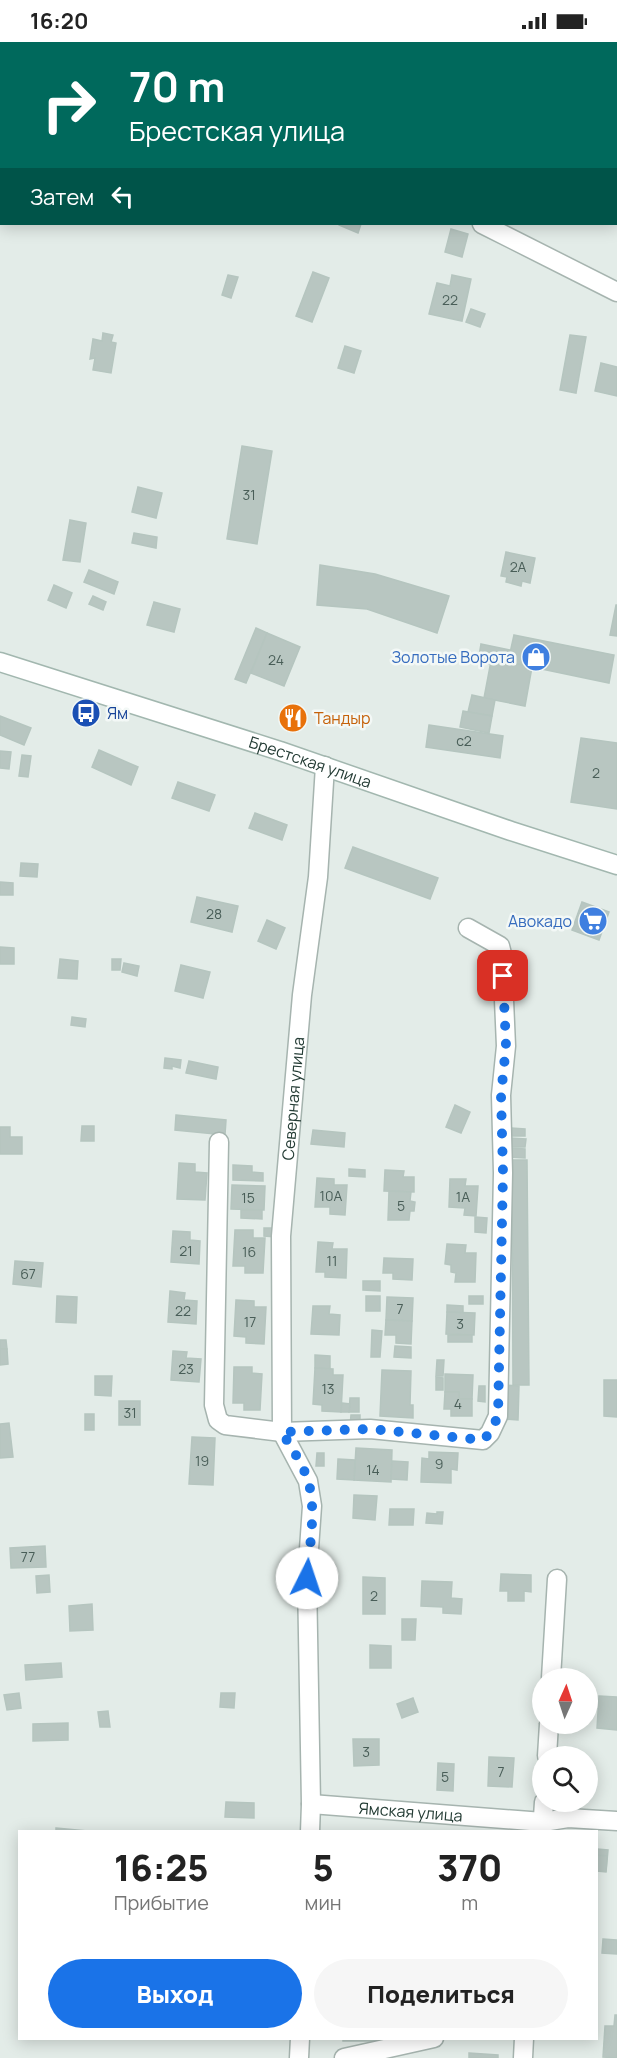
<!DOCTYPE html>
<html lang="ru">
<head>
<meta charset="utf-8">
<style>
	:root { --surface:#fff; --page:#f6f6f6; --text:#222; --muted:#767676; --accent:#1a73e8 }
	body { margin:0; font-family:Manrope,sans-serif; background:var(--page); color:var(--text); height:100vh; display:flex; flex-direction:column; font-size:22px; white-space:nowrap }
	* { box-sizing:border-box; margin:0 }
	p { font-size:20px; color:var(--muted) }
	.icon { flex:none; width:33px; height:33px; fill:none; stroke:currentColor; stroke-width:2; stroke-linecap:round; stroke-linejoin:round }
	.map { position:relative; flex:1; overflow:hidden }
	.details { position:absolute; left:18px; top:1788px; width:580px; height:210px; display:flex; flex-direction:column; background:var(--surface); border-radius:0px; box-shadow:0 3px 15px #0003 }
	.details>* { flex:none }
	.hud { position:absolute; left:0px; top:0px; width:618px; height:183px; box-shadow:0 3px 15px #0003; background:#00695c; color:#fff; overflow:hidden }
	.needle { width:39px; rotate:3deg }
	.tools { position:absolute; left:532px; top:1626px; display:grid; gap:12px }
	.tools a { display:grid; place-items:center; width:66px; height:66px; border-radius:50%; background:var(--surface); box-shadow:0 3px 15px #0003; font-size:30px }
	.pin { position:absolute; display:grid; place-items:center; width:51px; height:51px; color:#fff; margin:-26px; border-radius:12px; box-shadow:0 3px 9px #0006 }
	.me { position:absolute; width:66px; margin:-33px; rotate:4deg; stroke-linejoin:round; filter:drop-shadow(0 0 4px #0008) }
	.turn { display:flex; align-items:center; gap:21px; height:126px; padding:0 30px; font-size:27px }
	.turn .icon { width:78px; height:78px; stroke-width:2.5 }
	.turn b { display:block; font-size:42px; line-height:51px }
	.then { display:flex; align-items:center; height:57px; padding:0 30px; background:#0003; gap:12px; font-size:22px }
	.eta { display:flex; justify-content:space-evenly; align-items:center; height:102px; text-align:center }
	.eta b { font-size:36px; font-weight:800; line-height:42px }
	.action { display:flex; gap:12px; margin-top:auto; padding:12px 30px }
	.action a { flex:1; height:69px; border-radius:36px; background:var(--accent); color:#fff; font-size:24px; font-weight:800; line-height:69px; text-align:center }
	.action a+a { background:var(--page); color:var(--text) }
	.status { display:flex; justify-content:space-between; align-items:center; height:42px; padding:0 30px; background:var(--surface); direction:ltr }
	.status svg { height:16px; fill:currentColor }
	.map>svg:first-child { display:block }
</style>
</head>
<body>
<div class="status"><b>16:20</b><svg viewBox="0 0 49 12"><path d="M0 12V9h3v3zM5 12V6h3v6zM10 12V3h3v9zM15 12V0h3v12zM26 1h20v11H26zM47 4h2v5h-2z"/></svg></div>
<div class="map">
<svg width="617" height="2016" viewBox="0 0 617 2016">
	<rect width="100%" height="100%" fill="#e3ece8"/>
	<g fill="#b8c6c1" stroke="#b5c5bf" stroke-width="1.5">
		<path d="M0,0h33v2h-31v17h-2z"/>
		<rect x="0" y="19" width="2" height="51"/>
		<rect x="0" y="70" width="2" height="36"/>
		<rect x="0" y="136" width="2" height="36"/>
		<path d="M339,182h22l-3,9 -19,-8z"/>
		<path d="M451,187l17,5 -6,23 -17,-5z"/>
		<path d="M313,230l16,6 -17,44 -16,-6z"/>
		<path d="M228,233l10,2 -7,21 -9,-3z"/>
		<path d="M452,233l19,4 -9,42 -33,-7 8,-31 13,3z"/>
		<path d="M471,267l14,5 -5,13 -14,-5z"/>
		<path d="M103,291l10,2 -2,7 5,1 -5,30 -18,-3 2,-12 -5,1 3,-20 9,2z"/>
		<path d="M570,293l16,2 -10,56 -16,-3z"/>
		<path d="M345,304l16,5 -7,22 -16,-5z"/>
		<path d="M601,321l16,4v29l-22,-5z"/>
		<path d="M242,404l30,5 -15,93 -30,-5z"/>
		<path d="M138,445l24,6 -6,25 -24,-6z"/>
		<path d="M70,478l16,3 -6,39 -17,-2z"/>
		<path d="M134,491l23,4 -1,11 -24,-5z"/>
		<path d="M506,510l29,6 -5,25 -8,-2 -1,5 -15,-4 1,-5 -6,-1z"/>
		<path d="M320,523l55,9 74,22 -12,37 -70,-24 -50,-4z"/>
		<path d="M89,528l29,12 -4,12 -30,-12z"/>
		<path d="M54,543l18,8 -6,15 -18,-8z"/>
		<path d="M93,554l13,6 -3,8 -14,-6z"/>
		<path d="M154,560l26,7 -6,23 -27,-7z"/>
		<path d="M616,563h1v31l-7,-1z"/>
		<path d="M256,586l11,5 -21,50 -11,-4z"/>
		<path d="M267,591l33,14 -16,39 -33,-13z"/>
		<path d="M514,593l100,20 -5,28 -101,-21z"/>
		<path d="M481,602l29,6 -2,12 -17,-1v3l-13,-2z"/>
		<path d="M491,619l17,1 24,5 -7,39 -41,-8z"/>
		<path d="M472,653l23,5 -3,16 -24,-4z"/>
		<path d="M463,669l29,5 -3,17 -29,-6z"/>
		<path d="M0,674l31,12 -7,17 -24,-10z"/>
		<path d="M429,683l74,11 -3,22 -74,-11z"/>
		<path d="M581,696l36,5v66l-46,-7z"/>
		<path d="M99,708l39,17 -7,18 -39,-18z"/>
		<path d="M0,709l11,1 -2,17 -9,-1z"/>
		<path d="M22,713l9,1 -3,21 -9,-1z"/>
		<path d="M178,740l37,13 -6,16 -37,-13z"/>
		<path d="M255,771l32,12 -5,15 -33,-12z"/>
		<path d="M353,805l85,31 -8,21 -85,-31z"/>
		<path d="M21,821l17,1 -1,13 -17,-1z"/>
		<path d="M0,840l13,1v12h-13z"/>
		<path d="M197,855l41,9 -6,26 -41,-10z"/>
		<path d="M582,860l27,10 -10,28 -27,-10z"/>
		<path d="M267,878l18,8 -9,21 -18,-8z"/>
		<path d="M0,905l14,1v16h-14z"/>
		<path d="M60,917l18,2 -1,18 -19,-1z"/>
		<path d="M112,917h9l-1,11h-8z"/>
		<path d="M124,921l15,3 -2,10 -15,-4z"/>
		<path d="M181,923l29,7 -7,26 -28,-7z"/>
		<path d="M72,975l14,2 -1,8 -14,-2z"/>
		<path d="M165,1016l16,2 -1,8 -8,-2v3l-8,-1z"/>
		<path d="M189,1019l29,6 -2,12 -30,-6z"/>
		<path d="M455,1063l15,7 -9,21 -15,-6z"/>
		<path d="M176,1073l50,5 -1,15 -50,-5z"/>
		<path d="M82,1084h12v15h-13z"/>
		<path d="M0,1085h10v10h12v17h-22z"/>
		<path d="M511,1086l14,1v7h-15z"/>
		<path d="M313,1088l32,3 -1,14 -33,-3z"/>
		<path d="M510,1096l16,1 -1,8h-15z"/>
		<path d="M510,1106l15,1v9l-16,-1z"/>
		<path d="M512,1118h15l2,225h-16z"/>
		<path d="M179,1121l16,1v8l12,1 -2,27 -28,-1z"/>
		<path d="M233,1123l19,1v6l11,1v8l-30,-1z"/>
		<path d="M349,1127l16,1v7l-16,-1z"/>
		<path d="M385,1128l19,1 -1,6h11v15l-30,-1z"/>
		<path d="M317,1136l17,1v6h13l-2,30 -15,-1v-7h-15z"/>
		<path d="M450,1137h16l-1,7h13l-2,30 -12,-1 1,-7 -16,-1z"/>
		<path d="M232,1143l33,1 -1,24 -33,-1z"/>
		<path d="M389,1149l22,1 -1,9 5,1 -1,9h-4l-1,9h-21z"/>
		<path d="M241,1168h21v9l-21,-1z"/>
		<path d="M475,1175l12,1 -1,15 -11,-1z"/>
		<path d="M264,1186h13l-1,9 -12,-1z"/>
		<path d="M235,1188h18v8h12l-2,35h-18v-7h-12z"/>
		<path d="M173,1189l17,1v8l10,1 -1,23 -28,-2z"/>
		<path d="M318,1200l15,1 -1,6h15l-1,29 -21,-1v-5h-9z"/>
		<path d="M447,1202l19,1 -1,8h11l-1,29h-20l1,-9 -5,-1v-7l-6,-1z"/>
		<path d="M384,1216l29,1 -1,21 -19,-1v-6h-10z"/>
		<path d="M15,1219l28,2 -2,24 -28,-3z"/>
		<path d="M363,1239h17v10l-17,-1z"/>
		<path d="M170,1249l15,2 -1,7 13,1 -1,23 -28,-2z"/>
		<path d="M57,1254l20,1 -1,26 -20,-1z"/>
		<rect x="366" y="1254" width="14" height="15"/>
		<rect x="469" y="1254" width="14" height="8"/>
		<path d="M387,1255l26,1 -1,23 -26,-1z"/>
		<path d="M236,1258l18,1v6h12l-2,37 -18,-1v-6l-12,-1z"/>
		<path d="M447,1263l16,1v7l-16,-1z"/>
		<path d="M313,1264h17l-1,8 11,1 -1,20 -28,-1z"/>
		<path d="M447,1270l28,1 -1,22 -28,-1z"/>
		<path d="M386,1278l26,1 -1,23 -15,-1v-8h-11z"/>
		<path d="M372,1288l10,1 -2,26h-9z"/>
		<rect x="448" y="1293" width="24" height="7"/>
		<path d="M0,1298h6l1,9h-7z"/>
		<path d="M395,1304l16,1v11l-17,-1z"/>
		<path d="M0,1307h7l1,15 -8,1z"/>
		<path d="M173,1309l14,1 -1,6 15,1 -2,23 -28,-2z"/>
		<path d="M315,1313l15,1v13l-15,-1z"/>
		<path d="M437,1318h7l-1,16h-7z"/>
		<path d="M234,1325h18v6l10,1 -2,36h-16v-7h-11z"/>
		<path d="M315,1326l18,1v6h10l-2,37 -19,-1v-6l-9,-1z"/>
		<path d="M382,1328l29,1 -1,34h3v13l-33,-2z"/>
		<path d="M445,1332l28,1 -1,24h-13v-7h-14z"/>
		<path d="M95,1334h17l-1,20 -16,-1z"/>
		<path d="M436,1335l7,1v12h-7z"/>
		<path d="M604,1338h13v37l-13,-1z"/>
		<path d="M506,1343l13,1 -1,34 -14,-1z"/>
		<path d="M479,1344h6v16l-7,-1z"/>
		<path d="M445,1350h14v7h13v17h-21v-7h-7z"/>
		<path d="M350,1356h9v14h-10z"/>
		<rect x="119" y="1359" width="21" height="24"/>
		<path d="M342,1361l8,1 -1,8h-8z"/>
		<rect x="85" y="1372" width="9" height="16"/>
		<path d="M351,1373h9v12l-10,-1z"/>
		<path d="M9,1381l4,34 -13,1v-34z"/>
		<path d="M192,1395l23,1 -2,47 -24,-1z"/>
		<path d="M356,1406l36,2 -1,32 -37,-2z"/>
		<path d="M429,1410l29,1 -1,17 -6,-1v14l-30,-1 1,-24 7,1z"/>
		<path d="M317,1411h7v13h-8z"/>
		<path d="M338,1417l17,1 -1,20 -17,-1z"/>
		<path d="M392,1419l16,1 -1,18 -16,-1z"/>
		<path d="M354,1453l23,1 -2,24 -22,-2z"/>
		<path d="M390,1467h24l-1,16h-24z"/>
		<path d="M437,1470h6l-1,12 -16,-1 1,-10 10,1z"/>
		<path d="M45,1504l1,21 -35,1 -1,-20z"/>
		<path d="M501,1532l30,1v17l-7,-1v10h-16v-10h-8z"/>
		<path d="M49,1533l1,17 -13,1 -1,-17z"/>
		<path d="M363,1535l22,1v36h-22z"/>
		<path d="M422,1539l30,1 -1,16 11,1 -1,15 -18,-1v-6l-22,-1z"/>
		<path d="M92,1562l1,26 -23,1 -1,-25z"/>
		<path d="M402,1577h14l-1,21h-13z"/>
		<path d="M370,1603l21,1v22h-21z"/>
		<path d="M61,1621l1,14 -36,3 -1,-15z"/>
		<path d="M19,1651l2,15 -14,2 -3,-15z"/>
		<path d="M221,1651h14l-1,15 -14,-1z"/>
		<path d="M599,1654l18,1v33l-20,-2z"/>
		<path d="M413,1656l5,14 -16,6 -5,-14z"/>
		<path d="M108,1669l2,16h-10l-2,-15z"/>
		<path d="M68,1681v17l-35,1v-17z"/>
		<path d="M353,1697h26v26l-25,1z"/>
		<path d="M489,1715l25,1 -2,29 -24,-1z"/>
		<path d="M438,1721l16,1 -1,27 -16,-1z"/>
		<path d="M226,1760l28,1v15l-29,-1z"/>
		<path d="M56,1786l31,3v1h-31z"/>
		<path d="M597,1807l11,1 -2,22 -9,-1z"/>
		<path d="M597,1813l10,1 -1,15h-9z"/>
		<path d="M603,1897l14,1v14l-15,-1z"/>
		<path d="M615,1973h2v43l-14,-1 2,-31h9z"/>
		<rect x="343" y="1996" width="33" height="3"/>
		<path d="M469,2011l29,2v3h-29z"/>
	</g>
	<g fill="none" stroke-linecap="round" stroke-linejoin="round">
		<g stroke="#a6b4af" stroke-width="21">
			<g id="street">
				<path d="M154,0l2,2"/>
				<path d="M481,2v-2"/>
				<path d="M482,182l135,68"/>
				<path d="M219,1100l-5,263 4,15 7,5 57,7 88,-3 113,11 7,-7 8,-17 5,-243 -2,-78 5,-49 -4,-92 -2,-8 -32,-18"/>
				<path d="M551,1636l6,-99"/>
				<path d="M547,1714l2,-32"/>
				<path id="s1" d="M311,1762l232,18 25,-4 49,3"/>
				<path id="s2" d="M310,1790l1,-28 -4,-226 5,-72 -4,-25 -26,-49 -1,-196 21,-241 16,-118 7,-111"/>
				<path d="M542,1790l2,-30"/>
				<path d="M299,2016l1,-20"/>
				<path d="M344,2016l90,-20"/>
				<path d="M523,2016l1,-20"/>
			</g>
		</g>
		<g stroke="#a2b7af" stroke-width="21">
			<g id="secondary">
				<path id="s3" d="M0,620l280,89 231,80 106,34"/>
			</g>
		</g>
		<use href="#street" stroke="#fff" stroke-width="18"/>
		<use href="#secondary" stroke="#fff" stroke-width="18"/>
	</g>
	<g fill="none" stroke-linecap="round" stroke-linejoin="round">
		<path stroke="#1a73e8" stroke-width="10" stroke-dasharray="0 18" d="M307,1536c2,-29 10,-69 1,-97 -5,-17 -17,-33 -26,-49l88,-3 113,11 7,-7 8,-17 5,-243 -2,-78 5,-49 -3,-70"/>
	</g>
	<defs>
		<g id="shop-disc" transform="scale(1.5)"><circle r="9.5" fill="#3f7fe0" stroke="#f3f8f6"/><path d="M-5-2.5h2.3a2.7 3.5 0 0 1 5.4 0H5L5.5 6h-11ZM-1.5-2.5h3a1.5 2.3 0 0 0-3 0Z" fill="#fff"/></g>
		<g id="bus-disc" transform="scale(1.5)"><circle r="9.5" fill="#1a4fb4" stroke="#f3f8f6"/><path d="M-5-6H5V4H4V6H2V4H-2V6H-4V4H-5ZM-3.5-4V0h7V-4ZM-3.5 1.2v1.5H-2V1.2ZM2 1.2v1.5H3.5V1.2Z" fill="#fff"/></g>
		<g id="restaurant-disc" transform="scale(1.5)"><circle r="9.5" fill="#e8710a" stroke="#f3f8f6"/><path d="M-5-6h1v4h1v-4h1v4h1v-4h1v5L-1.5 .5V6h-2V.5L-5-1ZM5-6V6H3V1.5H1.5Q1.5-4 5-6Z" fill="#fff"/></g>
		<g id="supermarket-disc" transform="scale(1.5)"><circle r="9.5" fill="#3f7fe0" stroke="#f3f8f6"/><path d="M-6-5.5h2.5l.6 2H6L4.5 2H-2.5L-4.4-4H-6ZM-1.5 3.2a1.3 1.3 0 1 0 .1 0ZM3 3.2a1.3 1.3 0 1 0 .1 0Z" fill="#fff"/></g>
	</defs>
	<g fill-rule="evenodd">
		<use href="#shop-disc" x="536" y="615"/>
		<use href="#bus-disc" x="86" y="671"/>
		<use href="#restaurant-disc" x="293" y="676"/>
		<use href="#supermarket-disc" x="593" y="879"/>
	</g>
	<g text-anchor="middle" stroke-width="5" stroke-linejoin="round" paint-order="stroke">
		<g font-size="14" fill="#495e58">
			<text x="450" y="263">22</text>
			<text x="249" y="458">31</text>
			<text x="518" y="530">2А</text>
			<text x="276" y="623">24</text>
			<text x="464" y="704">с2</text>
			<text x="596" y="736">2</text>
			<text x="214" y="877">28</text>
			<text x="331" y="1159">10А</text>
			<text x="463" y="1160">1А</text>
			<text x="248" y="1161">15</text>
			<text x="401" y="1169">5</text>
			<text x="186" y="1214">21</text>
			<text x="249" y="1215">16</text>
			<text x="332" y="1224">11</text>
			<text x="28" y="1237">67</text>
			<text x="400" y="1272">7</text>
			<text x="183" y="1274">22</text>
			<text x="250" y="1285">17</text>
			<text x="460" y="1287">3</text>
			<text x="186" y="1332">23</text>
			<text x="328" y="1352">13</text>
			<text x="458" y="1367">4</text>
			<text x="130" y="1376">31</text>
			<text x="202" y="1424">19</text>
			<text x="439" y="1427">9</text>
			<text x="373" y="1433">14</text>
			<text x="28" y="1520">77</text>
			<text x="374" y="1559">2</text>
			<text x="366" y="1715">3</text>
			<text x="501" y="1735">7</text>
			<text x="445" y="1740">5</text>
		</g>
		<g font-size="16" fill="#366cbe" stroke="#f3f8f6" text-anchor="end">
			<text x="515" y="621">Золотые Ворота</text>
			<text x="572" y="885">Авокадо</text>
		</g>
		<g font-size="16" fill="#164399" stroke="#f3f8f6" text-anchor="start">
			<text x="107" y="677">Ям</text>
		</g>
		<g font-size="16" fill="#c56008" stroke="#f3f8f6" text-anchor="start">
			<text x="314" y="682">Тандыр</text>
		</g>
		<g font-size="16" fill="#243c35" stroke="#f3f8f6">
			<text dy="6" stroke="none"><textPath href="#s3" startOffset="326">Брестская улица</textPath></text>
			<text dy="6" stroke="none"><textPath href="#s2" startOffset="741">Северная улица</textPath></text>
			<text dy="6" stroke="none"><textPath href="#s1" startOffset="100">Ямская улица</textPath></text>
		</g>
	</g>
</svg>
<div class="tools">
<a><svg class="needle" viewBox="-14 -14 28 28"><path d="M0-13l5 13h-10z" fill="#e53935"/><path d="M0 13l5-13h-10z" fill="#767676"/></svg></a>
<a><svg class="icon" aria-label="search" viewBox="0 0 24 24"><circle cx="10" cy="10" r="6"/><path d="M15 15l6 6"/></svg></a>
</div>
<div class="pin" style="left:503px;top:934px;background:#d93025"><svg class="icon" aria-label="arrive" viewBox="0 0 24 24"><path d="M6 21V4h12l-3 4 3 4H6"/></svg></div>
<svg class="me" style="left:307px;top:1536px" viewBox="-20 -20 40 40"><circle r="19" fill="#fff"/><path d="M0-13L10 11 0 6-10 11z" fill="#1a73e8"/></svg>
<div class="hud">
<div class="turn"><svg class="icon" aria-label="right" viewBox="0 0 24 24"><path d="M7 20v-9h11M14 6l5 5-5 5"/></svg><div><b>70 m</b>Брестская улица</div></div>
<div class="then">Затем<svg class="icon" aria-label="left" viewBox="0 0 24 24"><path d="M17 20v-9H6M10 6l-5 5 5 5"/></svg></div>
</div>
<section class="details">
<div class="eta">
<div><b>16:25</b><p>Прибытие</p></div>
<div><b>5</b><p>мин</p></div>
<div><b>370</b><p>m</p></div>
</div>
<div class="action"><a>Выход</a><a>Поделиться</a></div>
</section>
</div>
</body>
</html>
